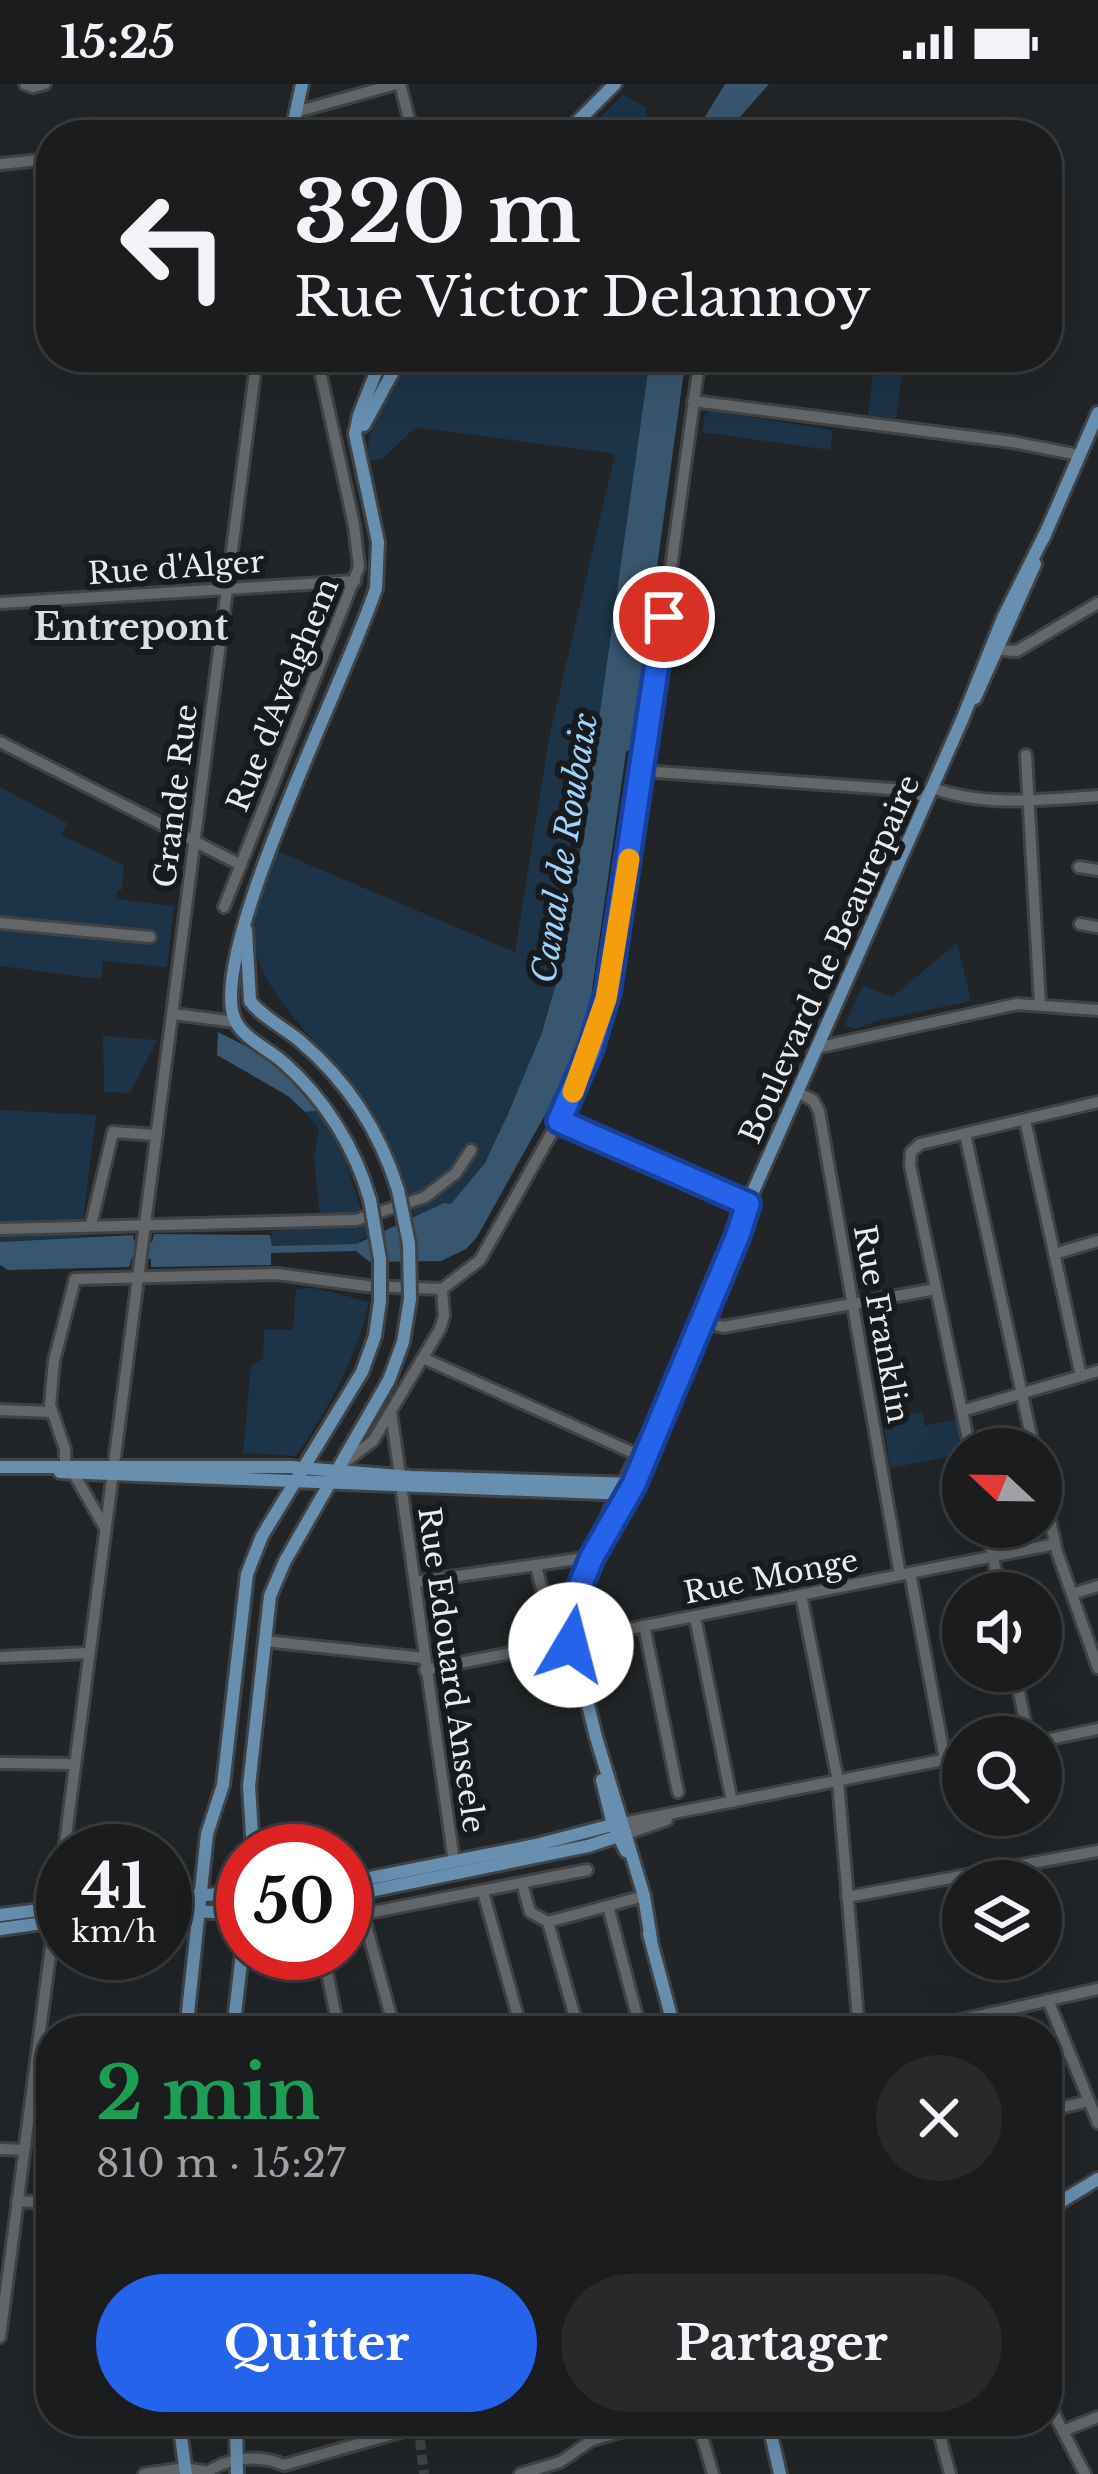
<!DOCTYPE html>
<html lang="fr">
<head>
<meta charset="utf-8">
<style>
	:root { --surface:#1a1c1d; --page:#27292a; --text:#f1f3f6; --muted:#9fa1a4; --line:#383a3b; --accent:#2563eb }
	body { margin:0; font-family:"Libre Baskerville",serif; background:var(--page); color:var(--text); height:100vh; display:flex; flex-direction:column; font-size:45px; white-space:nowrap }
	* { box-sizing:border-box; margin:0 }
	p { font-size:39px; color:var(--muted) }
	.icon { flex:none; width:66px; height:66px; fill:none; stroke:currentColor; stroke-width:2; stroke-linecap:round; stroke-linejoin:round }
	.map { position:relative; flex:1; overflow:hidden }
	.sheet { position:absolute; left:36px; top:1932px; width:1026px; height:420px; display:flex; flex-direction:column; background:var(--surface); border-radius:48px; box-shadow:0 12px 48px #0002,0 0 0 3px var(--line) }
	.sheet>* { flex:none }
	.top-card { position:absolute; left:36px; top:36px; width:1026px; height:252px; border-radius:48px; box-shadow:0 12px 48px #0002,0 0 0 3px var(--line); background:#1a1c1d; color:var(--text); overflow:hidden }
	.needle { width:78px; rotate:292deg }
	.tools { position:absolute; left:942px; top:1344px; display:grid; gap:24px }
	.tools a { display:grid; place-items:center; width:120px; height:120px; border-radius:50%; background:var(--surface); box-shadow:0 12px 48px #0002,0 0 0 3px var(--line); font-size:60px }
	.speed { position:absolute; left:36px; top:1740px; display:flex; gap:24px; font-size:60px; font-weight:700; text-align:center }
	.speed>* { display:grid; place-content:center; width:156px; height:156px; border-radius:50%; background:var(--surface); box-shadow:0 12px 48px #0002,0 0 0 3px var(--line); line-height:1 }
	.speed small { font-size:30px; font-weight:400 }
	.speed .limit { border:18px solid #d22; background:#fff; color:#111 }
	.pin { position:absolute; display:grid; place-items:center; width:102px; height:102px; color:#fff; margin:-51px; border:6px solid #fff; border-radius:50%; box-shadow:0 3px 12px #0007 }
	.me { position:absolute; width:132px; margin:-66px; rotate:8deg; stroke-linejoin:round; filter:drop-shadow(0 0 9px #0008) }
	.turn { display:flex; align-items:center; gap:42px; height:252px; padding:0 60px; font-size:54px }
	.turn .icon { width:156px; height:156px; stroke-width:2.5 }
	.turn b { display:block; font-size:84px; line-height:102px }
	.round { display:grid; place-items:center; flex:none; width:126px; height:126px; border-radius:63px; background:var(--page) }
	.overview { display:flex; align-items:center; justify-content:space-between; height:204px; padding:0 60px }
	h1 { font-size:72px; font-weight:800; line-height:90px; color:#1e9e55 }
	.action { display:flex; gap:24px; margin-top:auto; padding:24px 60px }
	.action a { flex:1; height:138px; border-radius:72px; background:var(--accent); color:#fff; font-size:48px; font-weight:800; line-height:138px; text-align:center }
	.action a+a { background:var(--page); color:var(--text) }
	.status { display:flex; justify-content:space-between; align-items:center; height:84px; padding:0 60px; background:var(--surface); direction:ltr }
	.status svg { height:33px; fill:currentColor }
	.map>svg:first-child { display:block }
</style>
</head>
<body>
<div class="status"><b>15:25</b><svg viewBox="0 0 49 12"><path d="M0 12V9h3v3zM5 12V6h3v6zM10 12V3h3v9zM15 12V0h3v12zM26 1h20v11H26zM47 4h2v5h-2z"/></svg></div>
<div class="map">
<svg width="1098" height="2390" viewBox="0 0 1098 2390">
	<rect width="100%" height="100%" fill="#222527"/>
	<g fill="#1c3446">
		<path d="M623,11l23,12 1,28h-64z"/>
		<path d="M408,273h242l-69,490 -25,137 -20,64 -44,102 -18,30 -23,25 -7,-2 -29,15c-9,-42 -27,-83 -51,-119 -37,-54 -122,-111 -110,-187 3,-21 18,-41 23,-61l238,101 34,-214 66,-284 -199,-27 -33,31 -16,4c1,-42 21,-70 41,-105z"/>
		<path d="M875,273h30l-9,62 -28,-4z"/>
		<path d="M710,327l123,19 -3,20 -128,-18 3,-17z"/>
		<path d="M0,703l67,36 -6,12 63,30 -2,25h-5l-1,9 58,7 -7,61 -64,-6 -2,18 -101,-13z"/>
		<path d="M957,859l14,58 -95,20 -21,8 -10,-4 18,-40 29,12z"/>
		<path d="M103,952l54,4 -27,53 -26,-1z"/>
		<path d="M0,1026l96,5 -15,122 -81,5z"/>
		<path d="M320,1026l24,46 25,79 -13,9 -85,2 1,-15 49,-4 -7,-70 5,-28 -14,-17z"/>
		<path d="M315,1204l54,14c-14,59 -39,104 -73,154l-53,-3 8,-87 12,-8 1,-28h29l3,-41z"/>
		<path d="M922,1328l3,14 31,-7 7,35 -73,14 -7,-51z"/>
	</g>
	<path fill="#3a5870" d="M218,948l53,27 49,51 -15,2 -17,-16 -71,-41z"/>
	<g fill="#38566e">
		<path d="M725,0h44l-45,51h-30z"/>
		<path d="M650,273h36l-54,391 -6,4 -36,252 -20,66 -93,167 -11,12 -25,12 -71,1 -14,-11 -85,2v12l-120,2v-8l-19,-1 -3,9 -121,3 -8,-5v-23l133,-7 1,6 18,1 2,-8 116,1 2,11 84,-2 88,-41 7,1 34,-41 22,-47 34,-81 15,-51 25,-137z"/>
	</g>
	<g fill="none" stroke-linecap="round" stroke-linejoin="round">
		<path stroke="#404345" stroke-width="10" stroke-dasharray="10 5" stroke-linecap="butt" d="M420,2356l4,34"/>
		<g stroke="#404345" stroke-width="16">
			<g id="minor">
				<path d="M25,0l8,3 12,-3"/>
				<path d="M400,0l13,50"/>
				<path d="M296,28l100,-28"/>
				<path d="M0,80l51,-5"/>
				<path d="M693,317l319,41 67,13"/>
				<path d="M0,519l355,-22"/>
				<path d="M999,566l18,1 81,-48"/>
				<path d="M0,658l241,123"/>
				<path d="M1026,671l14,249"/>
				<path d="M643,687l262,19 23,8"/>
				<path d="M933,704c50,19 112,12 165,8"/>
				<path d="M1079,783l19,3"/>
				<path d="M224,823l135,-340 -5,-42 -37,-168"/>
				<path d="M0,839l150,14"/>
				<path d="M1080,840l18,3"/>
				<path d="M173,930l63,8"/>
				<path d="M816,964l201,-44 81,6"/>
				<path d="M797,1008l16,8 6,11 81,464"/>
				<path d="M1025,1036l56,256"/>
				<path d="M559,1037l189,83"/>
				<path d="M965,1050l69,315"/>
				<path d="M91,1141l22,-93 44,3"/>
				<path d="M0,1145l356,-9 69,-23 31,-24 15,-23"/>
				<path d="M1054,1170l44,-13"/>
				<path d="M442,1205l38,-29 84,-149 40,-101 39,-239 57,-414"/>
				<path d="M701,1237l22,6 213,-38"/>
				<path d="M423,1274l215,97"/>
				<path d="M0,1326l50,2"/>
				<path d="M962,1327l136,-40"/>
				<path d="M391,1329l9,62"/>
				<path d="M970,1365l-60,-284 1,-13 9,-8 178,-42"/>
				<path d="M342,1380l31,-23 67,-112 4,-13 -2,-27"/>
				<path d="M65,1388v-23l-15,-44 4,-44 21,-82 202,-5 90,12 75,3"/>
				<path d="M74,1390l31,54"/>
				<path d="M1041,1396l16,72 41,116"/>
				<path d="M401,1401l53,377"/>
				<path d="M987,1443l13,66"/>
				<path d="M536,1482l20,77"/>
				<path d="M910,1489l35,187"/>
				<path d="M415,1498l177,-25"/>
				<path d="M1072,1510l26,-8"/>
				<path d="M801,1511l37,186 21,250"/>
				<path d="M695,1533l37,185"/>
				<path d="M644,1542l34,166"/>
				<path d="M264,1557l160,17"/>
				<path d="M0,1573l89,-4"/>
				<path d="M425,1586l630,-126"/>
				<path d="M1015,1587l13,66"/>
				<path d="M1041,1657l57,-12"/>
				<path d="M0,1679l74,1"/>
				<path d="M623,1739l340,-67"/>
				<path d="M626,1750l41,-14"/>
				<path d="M64,1767l193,-1494"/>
				<path d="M522,1799l8,29 18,10 31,109"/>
				<path d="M483,1808l39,139"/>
				<path d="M847,1813l251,-46"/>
				<path d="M608,1822l33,125"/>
				<path d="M345,1826l18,4 224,-44"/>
				<path d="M363,1830l32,117"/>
				<path d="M548,1838l96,-26"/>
				<path d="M323,1869l16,78"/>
				<path d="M1048,1916l50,123"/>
				<path d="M912,1947l186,-42"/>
				<path d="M1047,1972l21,-5"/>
				<path d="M1047,2027l42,-10"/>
				<path d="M0,2065l24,1"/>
				<path d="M17,2117l34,2"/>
				<path d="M0,2253l63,-482"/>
				<path d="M1047,2316l38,74"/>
				<path d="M936,2337l14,53"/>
				<path d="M1063,2347l35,-14"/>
				<path d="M701,2349l12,41"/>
				<path d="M144,2390l41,-6 23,4"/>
				<path d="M205,2390c22,-17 54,-20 79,-9l155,-44"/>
				<path d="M520,2390l40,-12 32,-22 66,-19"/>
			</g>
		</g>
		<g stroke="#404345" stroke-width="18">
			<g id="major">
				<path d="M291,51l11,-51"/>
				<path d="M564,51l51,-51"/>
				<path d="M364,341l37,-68"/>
				<path d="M1043,455l55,-126"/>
				<path d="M975,614l60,-134"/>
				<path d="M246,846l4,71c13,17 35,27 51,41 46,39 79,90 97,148"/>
				<path d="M370,1116c-15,-53 -46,-102 -87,-138 -15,-13 -40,-24 -48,-42 -30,-65 116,-351 141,-432l2,-46 -23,-108 4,-19 23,-58"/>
				<path d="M0,1383h290l121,10 222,7"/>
				<path d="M60,1388l569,22"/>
				<path d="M604,1457l43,-89"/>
				<path d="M602,1696l11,45 13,26"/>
				<path d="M253,1767l-4,-65 21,-190 15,-35 104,-181 14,-38 7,-43"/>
				<path d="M345,1799l191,-38 80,-21"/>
				<path d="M345,1812l243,-50 37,-12"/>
				<path d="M165,1813l78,-4"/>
				<path d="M165,1825l78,5"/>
				<path d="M0,1831l63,-8"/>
				<path d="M0,1845l63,-9"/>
				<path d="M649,1850l26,97"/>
				<path d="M651,1855l-7,-43 -48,-159 -29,-117 43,-109 54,-107 70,-157 10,-35 218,-492 41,-102 42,-84"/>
				<path d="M186,1947l21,-197 16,-49 24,-211 15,-38 100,-164 13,-36 5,-35"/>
				<path d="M233,1947l10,-86"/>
				<path d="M1047,2126l51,-31"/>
				<path d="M179,2337l7,53"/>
				<path d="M236,2337l1,53"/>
				<path d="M768,2337l12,53"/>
			</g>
		</g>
		<use href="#minor" stroke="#63676a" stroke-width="10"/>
		<use href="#major" stroke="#678faf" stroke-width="12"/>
		<g stroke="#404345" stroke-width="18" stroke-linecap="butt">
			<g id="major-bridge">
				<path d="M398,1106l11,54 1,55"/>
				<path d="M370,1116l10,59v42"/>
			</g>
		</g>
		<use href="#major-bridge" stroke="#678faf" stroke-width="12"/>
	</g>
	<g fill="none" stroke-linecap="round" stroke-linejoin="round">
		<g stroke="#184099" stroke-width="30">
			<path id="route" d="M571,1561l-3,-30 24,-58 42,-73 104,-249 10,-31 -189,-83 31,-71 18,-59 56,-374"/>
		</g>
		<use href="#route" stroke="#2563eb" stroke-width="21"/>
		<path stroke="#f59e0b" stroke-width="21" d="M573,1008l33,-93 23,-140"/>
	</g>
	<g text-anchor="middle" stroke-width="12" stroke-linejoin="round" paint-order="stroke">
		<g font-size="30" fill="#e9ebed" stroke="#181b1e">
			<text transform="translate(176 484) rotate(-4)" y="10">Rue d'Alger</text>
			<text transform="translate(283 611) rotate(-68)" y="10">Rue d'Avelghem</text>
			<text transform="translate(176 712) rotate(-83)" y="10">Grande Rue</text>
			<text transform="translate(830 875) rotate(-66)" y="10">Boulevard de Beaurepaire</text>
			<text transform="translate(881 1240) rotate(80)" y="10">Rue Franklin</text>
			<text transform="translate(771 1493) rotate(-11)" y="10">Rue Monge</text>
			<text transform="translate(451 1586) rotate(82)" y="10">Rue Edouard Anseele</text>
		</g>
		<g font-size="33" font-style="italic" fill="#9dd3ff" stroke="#181b1e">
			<text transform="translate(564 764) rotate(-81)" y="12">Canal de Roubaix</text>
		</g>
		<g font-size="36" font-weight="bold" fill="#dbdfe2" stroke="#181b1e">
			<text x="131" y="556">Entrepont</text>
		</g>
	</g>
</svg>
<div class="tools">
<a><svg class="needle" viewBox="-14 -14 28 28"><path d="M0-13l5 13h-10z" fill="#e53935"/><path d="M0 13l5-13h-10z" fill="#9fa1a4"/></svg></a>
<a><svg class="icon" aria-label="sound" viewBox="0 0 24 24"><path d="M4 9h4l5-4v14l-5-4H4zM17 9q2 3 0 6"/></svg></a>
<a><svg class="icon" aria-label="search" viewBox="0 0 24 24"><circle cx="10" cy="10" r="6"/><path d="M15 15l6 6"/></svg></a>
<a><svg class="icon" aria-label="layers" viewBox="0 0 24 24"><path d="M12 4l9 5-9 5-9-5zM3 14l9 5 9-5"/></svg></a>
</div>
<div class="speed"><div>41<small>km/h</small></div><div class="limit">50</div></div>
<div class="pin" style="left:664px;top:533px;background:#d93025"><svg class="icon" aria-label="arrive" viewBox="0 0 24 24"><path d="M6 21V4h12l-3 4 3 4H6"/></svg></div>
<svg class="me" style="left:571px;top:1561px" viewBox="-20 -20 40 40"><circle r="19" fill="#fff"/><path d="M0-13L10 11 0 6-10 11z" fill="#2563eb"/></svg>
<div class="top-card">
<div class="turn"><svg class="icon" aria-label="left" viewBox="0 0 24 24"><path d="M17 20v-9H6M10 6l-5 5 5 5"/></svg><div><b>320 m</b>Rue Victor Delannoy</div></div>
</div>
<section class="sheet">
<div class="overview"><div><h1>2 min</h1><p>810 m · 15:27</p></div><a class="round"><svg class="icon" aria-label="close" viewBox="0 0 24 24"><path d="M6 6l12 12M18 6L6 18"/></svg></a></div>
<div class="action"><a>Quitter</a><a>Partager</a></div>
</section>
</div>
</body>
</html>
